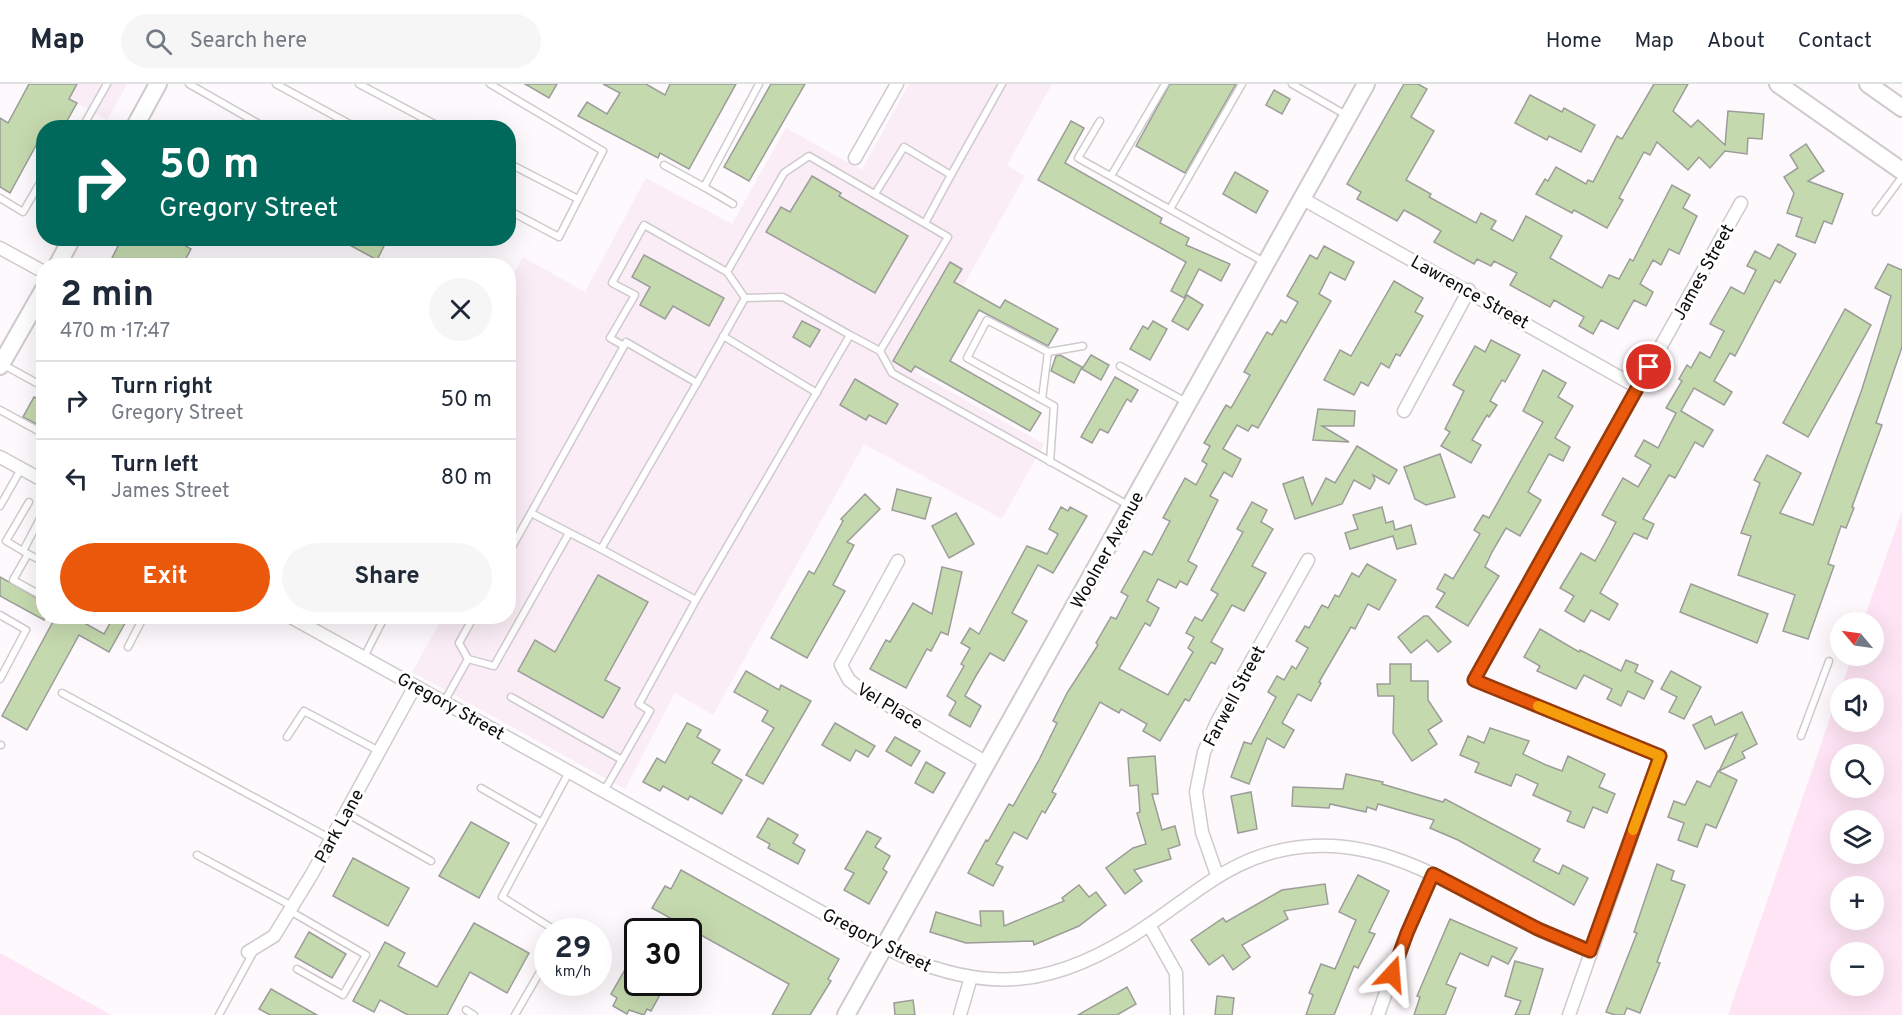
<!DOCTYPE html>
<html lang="en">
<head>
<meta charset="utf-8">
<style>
	:root { --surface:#fff; --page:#f6f6f7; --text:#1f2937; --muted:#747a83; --line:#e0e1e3; --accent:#ea580c }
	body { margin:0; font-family:Overpass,sans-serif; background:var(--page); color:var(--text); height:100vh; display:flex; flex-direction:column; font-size:22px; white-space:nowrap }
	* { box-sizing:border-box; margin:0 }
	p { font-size:20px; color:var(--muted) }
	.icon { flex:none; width:33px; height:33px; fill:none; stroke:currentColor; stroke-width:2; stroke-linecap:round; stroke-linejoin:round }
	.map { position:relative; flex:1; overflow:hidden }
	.details { position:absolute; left:36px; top:174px; width:480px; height:366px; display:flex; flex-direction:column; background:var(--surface); border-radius:24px; box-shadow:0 6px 24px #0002 }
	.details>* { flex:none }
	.top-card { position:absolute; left:36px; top:36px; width:480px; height:126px; border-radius:24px; box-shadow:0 6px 24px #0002; background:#00695c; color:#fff; overflow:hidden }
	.needle { width:39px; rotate:299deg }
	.buttons { position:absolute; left:1830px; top:528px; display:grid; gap:12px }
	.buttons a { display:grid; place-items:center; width:54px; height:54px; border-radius:50%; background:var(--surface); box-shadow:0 6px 24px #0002; font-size:30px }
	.speed { position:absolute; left:534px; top:834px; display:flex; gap:12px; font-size:30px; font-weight:700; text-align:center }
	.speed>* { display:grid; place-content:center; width:78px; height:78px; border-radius:50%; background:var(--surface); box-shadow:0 6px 24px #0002; line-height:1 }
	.speed small { font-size:15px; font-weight:400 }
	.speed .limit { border:3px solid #111; border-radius:9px; background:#fff; color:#111 }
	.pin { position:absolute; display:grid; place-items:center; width:51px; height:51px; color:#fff; margin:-26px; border:3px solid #fff; border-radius:50%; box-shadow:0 2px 6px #0007 }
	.me { position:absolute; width:66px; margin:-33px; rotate:19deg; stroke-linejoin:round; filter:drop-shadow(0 0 4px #0008) }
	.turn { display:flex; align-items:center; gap:21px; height:126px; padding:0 24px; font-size:27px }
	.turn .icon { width:78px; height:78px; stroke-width:2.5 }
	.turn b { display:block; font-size:42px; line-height:51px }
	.round { display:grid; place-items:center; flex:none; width:63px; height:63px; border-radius:32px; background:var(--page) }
	.overview { display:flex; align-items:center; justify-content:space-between; height:102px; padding:0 24px }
	h1 { font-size:36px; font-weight:700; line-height:45px }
	.cta { display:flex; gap:12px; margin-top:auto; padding:12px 24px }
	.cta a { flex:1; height:69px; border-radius:36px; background:var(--accent); color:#fff; font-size:24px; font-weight:700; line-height:69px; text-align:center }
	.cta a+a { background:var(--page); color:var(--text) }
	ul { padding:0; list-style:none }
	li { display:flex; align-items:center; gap:18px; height:78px; padding:0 24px; border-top:2px solid var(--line) }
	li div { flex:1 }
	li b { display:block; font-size:22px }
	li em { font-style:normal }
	header { display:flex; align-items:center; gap:36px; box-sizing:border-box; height:84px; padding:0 30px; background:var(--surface); border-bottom:2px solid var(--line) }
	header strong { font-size:28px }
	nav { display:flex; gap:33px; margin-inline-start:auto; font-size:21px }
	.search { width:420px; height:54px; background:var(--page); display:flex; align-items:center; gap:15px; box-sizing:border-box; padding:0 21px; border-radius:33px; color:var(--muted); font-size:22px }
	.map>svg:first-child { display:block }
</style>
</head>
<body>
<header>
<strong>Map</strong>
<div class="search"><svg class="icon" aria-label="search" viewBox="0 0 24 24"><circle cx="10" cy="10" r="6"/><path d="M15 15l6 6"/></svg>Search here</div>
<nav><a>Home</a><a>Map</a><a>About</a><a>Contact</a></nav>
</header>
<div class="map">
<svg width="1902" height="931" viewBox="0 0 1902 931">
	<rect width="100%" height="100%" fill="#fef9fc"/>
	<g fill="#faedf5">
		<path d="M43,0h84l-20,36z"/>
		<path d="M909,0h143l-45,81 18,11 -110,196 129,72 -42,75 -138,-75 -151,271 -38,-22 -50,96 -213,-117 31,-55 65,-1v-333l15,-26 62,35 61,-114 86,46 54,-96 76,42z"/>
	</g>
	<g fill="#fee4f4" fill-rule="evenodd">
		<path d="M1902,427v504h-174l112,-326v33h34v-34h-33l11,-32h22v-34h-11zM1840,670h34v34h-34zM1840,736h34v34h-34zM1840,802h34v34h-34zM1840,868h34v34h-34z"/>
		<path d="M0,869l111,62h-111z"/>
	</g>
	<g fill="#c5d9ae" stroke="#9b9d98" stroke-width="1.5">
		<path d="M29,0h48l-8,15 8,4 -14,25h-19v14l-5,-2 -29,53 -10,-6v-69l8,5z"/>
		<path d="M525,0h32l-8,14z"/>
		<path d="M603,0h43l19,11 5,-11h66l-47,85 -29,-16 -2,5 -80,-42 9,-14 20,12 13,-21z"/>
		<path d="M771,0h34l-56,97 -25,-14z"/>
		<path d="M1170,0h66l-51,89 -49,-27z"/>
		<path d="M1404,0h14l9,5 -16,28 23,14 -28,49 25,14 -2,3 47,26 5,-10 15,8 -5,8 22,12 13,-25 36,20 -12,22 52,30 7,-13 10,4 11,-20 3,2 39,-76 18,10 -7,13 14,8 -18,38 -10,-5 -8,16 -8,-5 -13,24 13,8 -7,14 -12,-6 -16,29 -17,-9 -8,14 -14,-8 5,-9 -30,-17 -4,7 -40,-22 7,-12 -23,-12 -3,5 -14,-7 -3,5 -40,-22 7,-11 -24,-14 -13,-7 -7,11 -40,-22 4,-7 -14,-8z"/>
		<path d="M1654,0h34l-15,27 18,16 7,-7 27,25 3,-34 36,3 -2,25 -14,-1 -1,16 -22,-3 -15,17 -11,-11 -11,13 -31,-28 -7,13 -6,-3 -25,46 4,2 -16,28 -33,-18 -2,3 -36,-19 9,-15 3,2 8,-14 30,17 2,-4 5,2 24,-46 5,3z"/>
		<path d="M1274,6l16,9 -8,15 -16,-9z"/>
		<path d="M1530,11l32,17 2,-4 31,17 -14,27 -32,-16 -2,4 -32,-17z"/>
		<path d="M1071,37l13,7 -19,35 97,55 -2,5 29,15 -3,7 44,19 -9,17 -22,-12 -15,29 -13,-7 15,-29 -148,-82z"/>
		<path d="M1806,60l18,27 -16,10 35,13 -11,30 -8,-3 -9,22 -19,-7 6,-18 -15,-5 7,-20 -10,-16 14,-9 -8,-13z"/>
		<path d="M1235,88l33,19 -12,22 -33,-19z"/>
		<path d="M812,92l29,17 -2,3 69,40 -33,57 -109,-61 15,-25 9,5z"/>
		<path d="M122,154h50l19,11 -9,17h-74z"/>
		<path d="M337,154h51l-11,22z"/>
		<path d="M1778,160l18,10 -16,29 -5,-3 -40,76 -5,-3 -16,28 18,11 -8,13 -30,-17 -13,23 32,19 -10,17 -8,-5 -20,36 -6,-3 -26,44 11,5 -7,15 -13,-6 -34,60 18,11 -9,16 -18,-10 -7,12 -19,-11 9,-15 -14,-8 21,-35 14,8 14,-25 7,-14 -14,-7 21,-37 15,9 13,-22 -16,-9 9,-16 14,8 18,-35 -10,-5 16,-27 -3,-2 8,-14 4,3 9,-16 10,6 14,-27 -14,-7 21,-37 13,7 12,-24 -9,-4 8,-15 15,8z"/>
		<path d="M1324,162l30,16 -9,18 -15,-8 -11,22 12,7 -73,127 -6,-3 -4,6 -11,-6 -6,10 -8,14 18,10 -9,18 -8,-5 -14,24 8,4 -30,61 9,5 -10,19 -7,-4 -4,7 -18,-9 -11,22 12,7 -9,18 -5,-3 -26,46 49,26 25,-43 -5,-4 6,-11 -8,-4 9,-16 7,4 16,-27 -7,-4 32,-58 -6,-3 15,-27 15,8 -6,12 12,7 -21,37 14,7 -22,38 -12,-6 -21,37 12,7 -8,15 -4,-2 -22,39 -4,-2 -25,42 -17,-10 4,-7 -26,-15 -2,4 -19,-11 -48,90 4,2 -11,19 -3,-2 -15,28 -13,-7 -8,14 -10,18 7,3 -10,19 -25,-13 18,-33 2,1 21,-37 4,2 26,-46 18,-37 -4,-2 14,-28 31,-48 -2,-2 15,-26 5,2 12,-23 -7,-4 9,-16 14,-25 8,4 18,-34 -7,-3 22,-40 11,7 11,-21 -5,-3 8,-15 -6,-3 22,-38 5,3 19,-33 -6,-3 23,-40 5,3 9,-15 5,3 12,-21 -11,-6 23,-41 7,4z"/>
		<path d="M644,171l80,43 -15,28 -36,-20 -8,13 -25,-14 10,-18 -18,-10z"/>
		<path d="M950,178l12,7 -8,13 46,26 5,-8 53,29 -10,17 -69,-36 -29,51 91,52 -11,18 -115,-65 -4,6 -18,-11z"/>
		<path d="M1888,180l14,6v77l-26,76 6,2 -30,82 2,1 -8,20 -5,-2 -13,38 6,2 -26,73 -25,-8 12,-36 -57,-20 13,-39 -10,-3 19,-50 -6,-3 13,-25 34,18 -21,40 33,12 49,-136 29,-93 -16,-8z"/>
		<path d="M1394,197l29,17 -8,14 8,4 -23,40 -4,-2 -7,14 -8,-5 -13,23 -7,-4 -7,13 -30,-15 16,-30 11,6z"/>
		<path d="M1187,211l16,10 -15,25 -16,-9z"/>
		<path d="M1845,225l26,16 -63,112 -25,-14z"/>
		<path d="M802,237l18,9 -10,17 -17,-10z"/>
		<path d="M1153,237l14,8 -17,31 -20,-11 13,-23 5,3z"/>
		<path d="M1491,256l29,15 -15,27 -3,-2 -12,21 7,4 -8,12 -2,-2 -15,25 9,5 -10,18 -30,-17 9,-14 -5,-3 19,-38 -11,-6 22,-39 10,6z"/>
		<path d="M1060,271l22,12 -8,16 -23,-12 5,-15z"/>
		<path d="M1091,271l18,10 -8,15 -19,-11z"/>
		<path d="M1543,286l23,13 -8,14 15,9 -18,32 15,9 -7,14 -14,-7 -21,38 13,8 -21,36 -14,-8 -14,24 -7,15 14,9 -31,50 -32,-19 9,-14 -8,-4 8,-15 8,5 27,-45 -6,-4 9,-15 6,3 54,-96 -20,-11z"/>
		<path d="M1115,293l23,13 -7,12 -4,-3 -19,34 -8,-4 -8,14 -11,-6z"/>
		<path d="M855,295l43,25 -12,20 -17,-9 -3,5 -26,-15z"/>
		<path d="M34,313l10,5v26l-21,-11z"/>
		<path d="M1318,325l37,2 -1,15h-32l27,16 -36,-2z"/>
		<path d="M1357,362l40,24 -8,14 -16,-9 2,5 -5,9 -16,-9 -12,24 -47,15 -12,-35 20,-7 9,28 14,-27 9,5z"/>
		<path d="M1440,370l15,43 -29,8 -11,-6 -11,-32z"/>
		<path d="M897,405l34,9 -6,21 -33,-9z"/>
		<path d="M865,410l15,15 -33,33 7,3 -21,40 12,6 -38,67 -36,-20 38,-67 5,3 29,-53 -2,-2z"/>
		<path d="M1061,423l7,4 2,-4 17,9 -34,57 -15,-8 -26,48 15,8 -23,40 -14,-8 -13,21 -12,22 16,10 -11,21 -21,-12 7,-13 -9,-6 17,-30 -3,-2 9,-16 -9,-5 9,-15 9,6 48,-88 20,8 11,-20 -9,-5z"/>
		<path d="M1382,423l4,16 7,-2 2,9 16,-5 5,19 -19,5 -4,-13 -43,13 -5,-16 13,-4 -5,-14z"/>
		<path d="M956,429l18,31 -25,14 -17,-32z"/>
		<path d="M1367,480l29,16 -17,30 -11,-6 -13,25 -4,-2 -32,55 2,1 -10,18 -13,-7 -16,29 12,7 -10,18 -17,-10 -18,46 -18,-7 13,-35 7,2 25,-47 -8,-5 9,-16 7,4 8,-14 4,3 12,-21 -12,-7 9,-15 4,2 13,-23 6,3 7,-13 4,2 13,-24 7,4z"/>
		<path d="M942,483l20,5 -14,63 -7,-3 -10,19 -4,-2 -21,39 -36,-19 16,-29 4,2 23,-39 19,11z"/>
		<path d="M598,491l50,27 -43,78 15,8 -17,30 -85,-47 17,-31 20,12z"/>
		<path d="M0,493l44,25v18l-44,-24z"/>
		<path d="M1691,500l77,30 -11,29 -77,-31z"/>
		<path d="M56,532h16l32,18 10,-18h15l-20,36 -30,-17 -52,95 -25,-14z"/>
		<path d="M1424,532h4l23,26 -13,10 -11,-12 -16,13 -13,-16z"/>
		<path d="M1540,545l39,23 1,-2 41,21 5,-11 12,5 -3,7 18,9 -9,18 -16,-8 -7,15 -14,-7 5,-10 -28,-14 -8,14 -39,-18 3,-5 -16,-9z"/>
		<path d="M1390,580h21v17h17v19l14,21 -14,9 9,14 -25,17 -19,-28 1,-37h-16l-1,-12h13z"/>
		<path d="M746,587l33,19 2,-5 30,16 -48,83 -17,-9 28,-47 -12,-7 6,-10 -34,-19z"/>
		<path d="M1671,587l30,16 -17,32 -15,-7 8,-15 -16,-8z"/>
		<path d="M1742,628l15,32 -15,8 3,6 -26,13 18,-37 -32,15 -12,-24 18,-9 4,9z"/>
		<path d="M687,639l14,7 -4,7 23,13 -8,13 30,17 -20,34 -32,-18 -2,4 -25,-14 -3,5 -17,-9 14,-24 8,5z"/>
		<path d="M835,639l40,23 -7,11 -12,-7 -6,11 -28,-16z"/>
		<path d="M1490,644l39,13 -6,13 23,11 16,6 6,-15 37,18 -6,13 16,7 -8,19 -14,-6 -9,21 -17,-7 4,-9 -38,-17 5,-11 -22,-10 -5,12 -36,-14 4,-9 -19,-8 8,-19 16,7z"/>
		<path d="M895,653l25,14 -9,15 -25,-15z"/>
		<path d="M1155,672l3,38h-6l10,36 13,-4 5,19 -12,4 3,10 -37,11 8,11 -17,13 -19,-26 27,-20 13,-4 -9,-31 3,-1 -2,-27 -8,1 -2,-28z"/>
		<path d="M926,678l19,11 -12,20 -18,-10z"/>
		<path d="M1718,687l19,9 -21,48 -10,-4 -9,23 -19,-7 6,-17 -16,-6 6,-16 11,4 12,-24 13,6z"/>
		<path d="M1346,690l37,8 -1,2 61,18 2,-3 95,50 -7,12 26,13 4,-9 25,13 -14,27 -116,-65 -28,-12 4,-8 -56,-16 -2,6 -9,-3 -1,5 -36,-8 -1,4 -37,-2 1,-19 50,2z"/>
		<path d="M1251,708l6,37 -19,4 -7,-37z"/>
		<path d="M768,734l30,17 -5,8 12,7 -7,14 -30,-16 2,-4 -13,-7z"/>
		<path d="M471,738l38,21 -30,55 -40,-22z"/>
		<path d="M867,747l14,7 -6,9 15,9 -7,13 4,3 -18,32 -25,-14 10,-17 -9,-4z"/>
		<path d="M353,774l56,30 -21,38 -55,-30z"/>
		<path d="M1657,780l17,7 -3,9 14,5 -28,77 3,1 -20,50 -13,-5 -3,7h-9l-9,-3 31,-79 -3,-1z"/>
		<path d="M681,786l158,89 -11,20 3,2 -21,34h-38l17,-31 -137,-76 13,-22 6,3z"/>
		<path d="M1358,791l31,16 -20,41 6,2 -17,34 -4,-2 -20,49h-28l7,-20 -4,-2 12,-29 14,5 21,-49 -17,-8z"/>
		<path d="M1325,800l3,20 -44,7 4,8 -46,26 8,12 -17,13 -10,-15 -14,10 -18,-25 32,-22 3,4 56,-32z"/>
		<path d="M1079,801l10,12 7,-5 10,13 -27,21 -45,19 -1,-4 -67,2 -36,-11 6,-20 45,14 -1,-15h23l1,15 60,-25 -2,-3z"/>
		<path d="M1450,835l67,29 -9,16 -16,-8 -4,10 -28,-13 -14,31 10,4 -11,27h-31l6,-18 -3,-1z"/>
		<path d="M474,839l55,30 -22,40 -37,-21 -23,43h-39l-28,-15 -6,12 -21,-11 32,-59 20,11 -7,13 39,21z"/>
		<path d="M309,848l37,22 -14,24 -37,-21z"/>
		<path d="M638,863v35h29l-16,29 -4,-2 -3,6 -15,-5 -2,4 -14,-8 4,-8 -6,-4z"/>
		<path d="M1515,877l28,8 -14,46h-14l6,-14 -16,-5z"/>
		<path d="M1127,903l9,17 -19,11h-39z"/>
		<path d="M271,905l46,26h-47l-11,-6z"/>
		<path d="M1217,912l17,2 -2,17h-17z"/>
		<path d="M913,916l2,15h-20l-1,-12z"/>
	</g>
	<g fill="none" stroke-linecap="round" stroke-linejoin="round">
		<g stroke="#cfcacd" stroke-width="9">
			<g id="lane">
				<path d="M189,0l77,44"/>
				<path d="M276,0l81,44"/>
				<path d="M359,0l83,44"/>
				<path d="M490,0l113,67 -44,86 -51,-27"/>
				<path d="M1292,0l54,31"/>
				<path d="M1100,37l-22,37 188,105"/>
				<path d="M82,44l25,-44"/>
				<path d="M809,72l139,81 -68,114 -30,-16 -154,265 -95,-51 96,-166 -71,-41 -2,4 -14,-8 25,-43 -23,-12 32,-58 83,47 57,-99z"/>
				<path d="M508,79l70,36"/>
				<path d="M664,81l40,22 55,-103"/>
				<path d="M951,91l51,-91"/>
				<path d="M1111,92l54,-92"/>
				<path d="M704,103l29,17"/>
				<path d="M875,110l29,-47 47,28 -26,48"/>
				<path d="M0,114l23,14 21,-36"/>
				<path d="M1170,125l72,-125"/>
				<path d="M1876,128l26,-35"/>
				<path d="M745,214l38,-1 67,38"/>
				<path d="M32,226l12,7"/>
				<path d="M723,252l94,57"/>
				<path d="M880,267l12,22 236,132"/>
				<path d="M2,280l42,23"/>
				<path d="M1120,282l66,36"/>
				<path d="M697,299l48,-85 -18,-26"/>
				<path d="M1042,315l6,-47"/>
				<path d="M0,326l44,24"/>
				<path d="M1050,378l4,-56 -87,-48 20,-38 61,32 35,-6"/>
				<path d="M0,422l21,-37"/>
				<path d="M531,429l70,36"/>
				<path d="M23,467l21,-40"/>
				<path d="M28,470l-22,-13 23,-39"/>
				<path d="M508,470l116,-208"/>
				<path d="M44,478l-16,-8 -15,26 31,17"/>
				<path d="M0,531l26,15 -26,49"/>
				<path d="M474,532l-15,27 9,16 26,7 75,-133"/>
				<path d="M128,563l16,-31"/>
				<path d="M364,573l21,-41"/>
				<path d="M62,609l269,146"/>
				<path d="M511,613l111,63"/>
				<path d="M444,618l24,-43"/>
				<path d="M1801,652l28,-75"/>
				<path d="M287,653l17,-26 75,40"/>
				<path d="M0,661h1"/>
				<path d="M481,704l61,35"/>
				<path d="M604,707l46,-80 -11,-7 57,-104"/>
				<path d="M346,729l85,48"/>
				<path d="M197,771l95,51"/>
				<path d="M290,827l76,44 -23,40 -46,-26"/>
				<path d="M558,848l-56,-35 67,-125"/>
				<path d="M466,926l8,5"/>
				<path d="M219,931l35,-64"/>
				<path d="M515,931l33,-57"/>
			</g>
		</g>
		<g stroke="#cfcacd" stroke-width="15">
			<g id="street">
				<path d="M855,74l42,-74"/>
				<path d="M1303,115l334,188"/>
				<path d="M0,164l44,24"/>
				<path d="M1404,327l65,-121"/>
				<path d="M0,373l44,24"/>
				<path d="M898,477l-57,104 8,15 13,10 125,73"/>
				<path d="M289,532l595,331c101,51 174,41 266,-23 55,-38 93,-75 164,-78 83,-4 151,48 222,82 17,9 36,15 54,23"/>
				<path d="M1217,791l-15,-43 -6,-40 8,-40 13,-30 91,-162"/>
				<path d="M1149,841l27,48 1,42"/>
				<path d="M248,868l26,-16 38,-62 103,-188"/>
				<path d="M960,931l11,-38"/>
				<path d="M1378,931l29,-82 26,-59"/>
				<path d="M1569,931l91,-259 -186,-76 267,-477"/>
			</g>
		</g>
		<g stroke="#cfcacd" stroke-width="20">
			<g id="secondary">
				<path d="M1778,0l124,87"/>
				<path d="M1868,0l34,24"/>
				<path d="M134,44l24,-44"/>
				<path d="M57,182l15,-28"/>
				<path d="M0,282l44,-77"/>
				<path d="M846,931l520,-931"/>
			</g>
		</g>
		<use href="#lane" stroke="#fff" stroke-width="6"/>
		<use href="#street" stroke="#fff" stroke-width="12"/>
		<use href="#secondary" stroke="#fff" stroke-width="16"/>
	</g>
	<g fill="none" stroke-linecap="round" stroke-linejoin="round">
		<g stroke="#983908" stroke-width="15">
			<path id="route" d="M1392,890l15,-41 26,-59 105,55 52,22 70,-195 -186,-76 175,-313"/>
		</g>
		<use href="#route" stroke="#ea580c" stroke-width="10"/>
		<path stroke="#f59e0b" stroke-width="10" d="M1538,622l122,50 -27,74"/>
	</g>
	<g text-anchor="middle" stroke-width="6" stroke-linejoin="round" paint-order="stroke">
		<g font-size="18" fill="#0d0b0c" stroke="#fff">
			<text transform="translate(1703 188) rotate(-61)" y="6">James Street</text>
			<text transform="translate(1470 208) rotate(29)" y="6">Lawrence Street</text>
			<text transform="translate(1107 466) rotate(-61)" y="6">Woolner Avenue</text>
			<text transform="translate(1234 612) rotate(-62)" y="6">Farwell Street</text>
			<text transform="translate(451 622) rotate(29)" y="6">Gregory Street</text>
			<text transform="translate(890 622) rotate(31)" y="6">Vel Place</text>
			<text transform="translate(339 742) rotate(-61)" y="6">Park Lane</text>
			<text transform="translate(877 856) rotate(27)" y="6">Gregory Street</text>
		</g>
	</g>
</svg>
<div class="buttons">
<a><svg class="needle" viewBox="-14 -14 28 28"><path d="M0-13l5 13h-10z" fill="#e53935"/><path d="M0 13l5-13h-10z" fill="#747a83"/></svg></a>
<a><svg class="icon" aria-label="sound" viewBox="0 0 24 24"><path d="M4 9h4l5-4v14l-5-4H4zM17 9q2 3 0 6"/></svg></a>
<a><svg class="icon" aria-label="search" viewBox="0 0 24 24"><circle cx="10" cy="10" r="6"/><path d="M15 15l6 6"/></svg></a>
<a><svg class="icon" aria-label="layers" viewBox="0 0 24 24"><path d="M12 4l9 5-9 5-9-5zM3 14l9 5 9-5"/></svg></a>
<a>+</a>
<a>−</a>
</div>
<div class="speed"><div>29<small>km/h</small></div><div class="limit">30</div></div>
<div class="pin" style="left:1649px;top:283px;background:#d93025"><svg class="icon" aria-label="arrive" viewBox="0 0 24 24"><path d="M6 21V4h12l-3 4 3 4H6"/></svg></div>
<svg class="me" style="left:1392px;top:890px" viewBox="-20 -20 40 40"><path d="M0-17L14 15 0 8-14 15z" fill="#ea580c" stroke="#fff" stroke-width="4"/></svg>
<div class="top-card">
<div class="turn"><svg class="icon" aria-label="right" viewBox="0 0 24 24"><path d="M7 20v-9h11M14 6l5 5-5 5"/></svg><div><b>50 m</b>Gregory Street</div></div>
</div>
<section class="details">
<div class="overview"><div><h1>2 min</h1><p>470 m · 17:47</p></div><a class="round"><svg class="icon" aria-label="close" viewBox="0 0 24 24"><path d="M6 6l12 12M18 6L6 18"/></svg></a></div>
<ul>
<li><svg class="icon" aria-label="right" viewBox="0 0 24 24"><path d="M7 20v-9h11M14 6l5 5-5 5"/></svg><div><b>Turn right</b><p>Gregory Street</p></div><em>50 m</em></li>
<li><svg class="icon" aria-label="left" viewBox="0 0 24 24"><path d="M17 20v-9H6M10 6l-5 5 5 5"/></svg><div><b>Turn left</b><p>James Street</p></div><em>80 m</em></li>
</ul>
<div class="cta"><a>Exit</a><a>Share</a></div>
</section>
</div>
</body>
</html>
